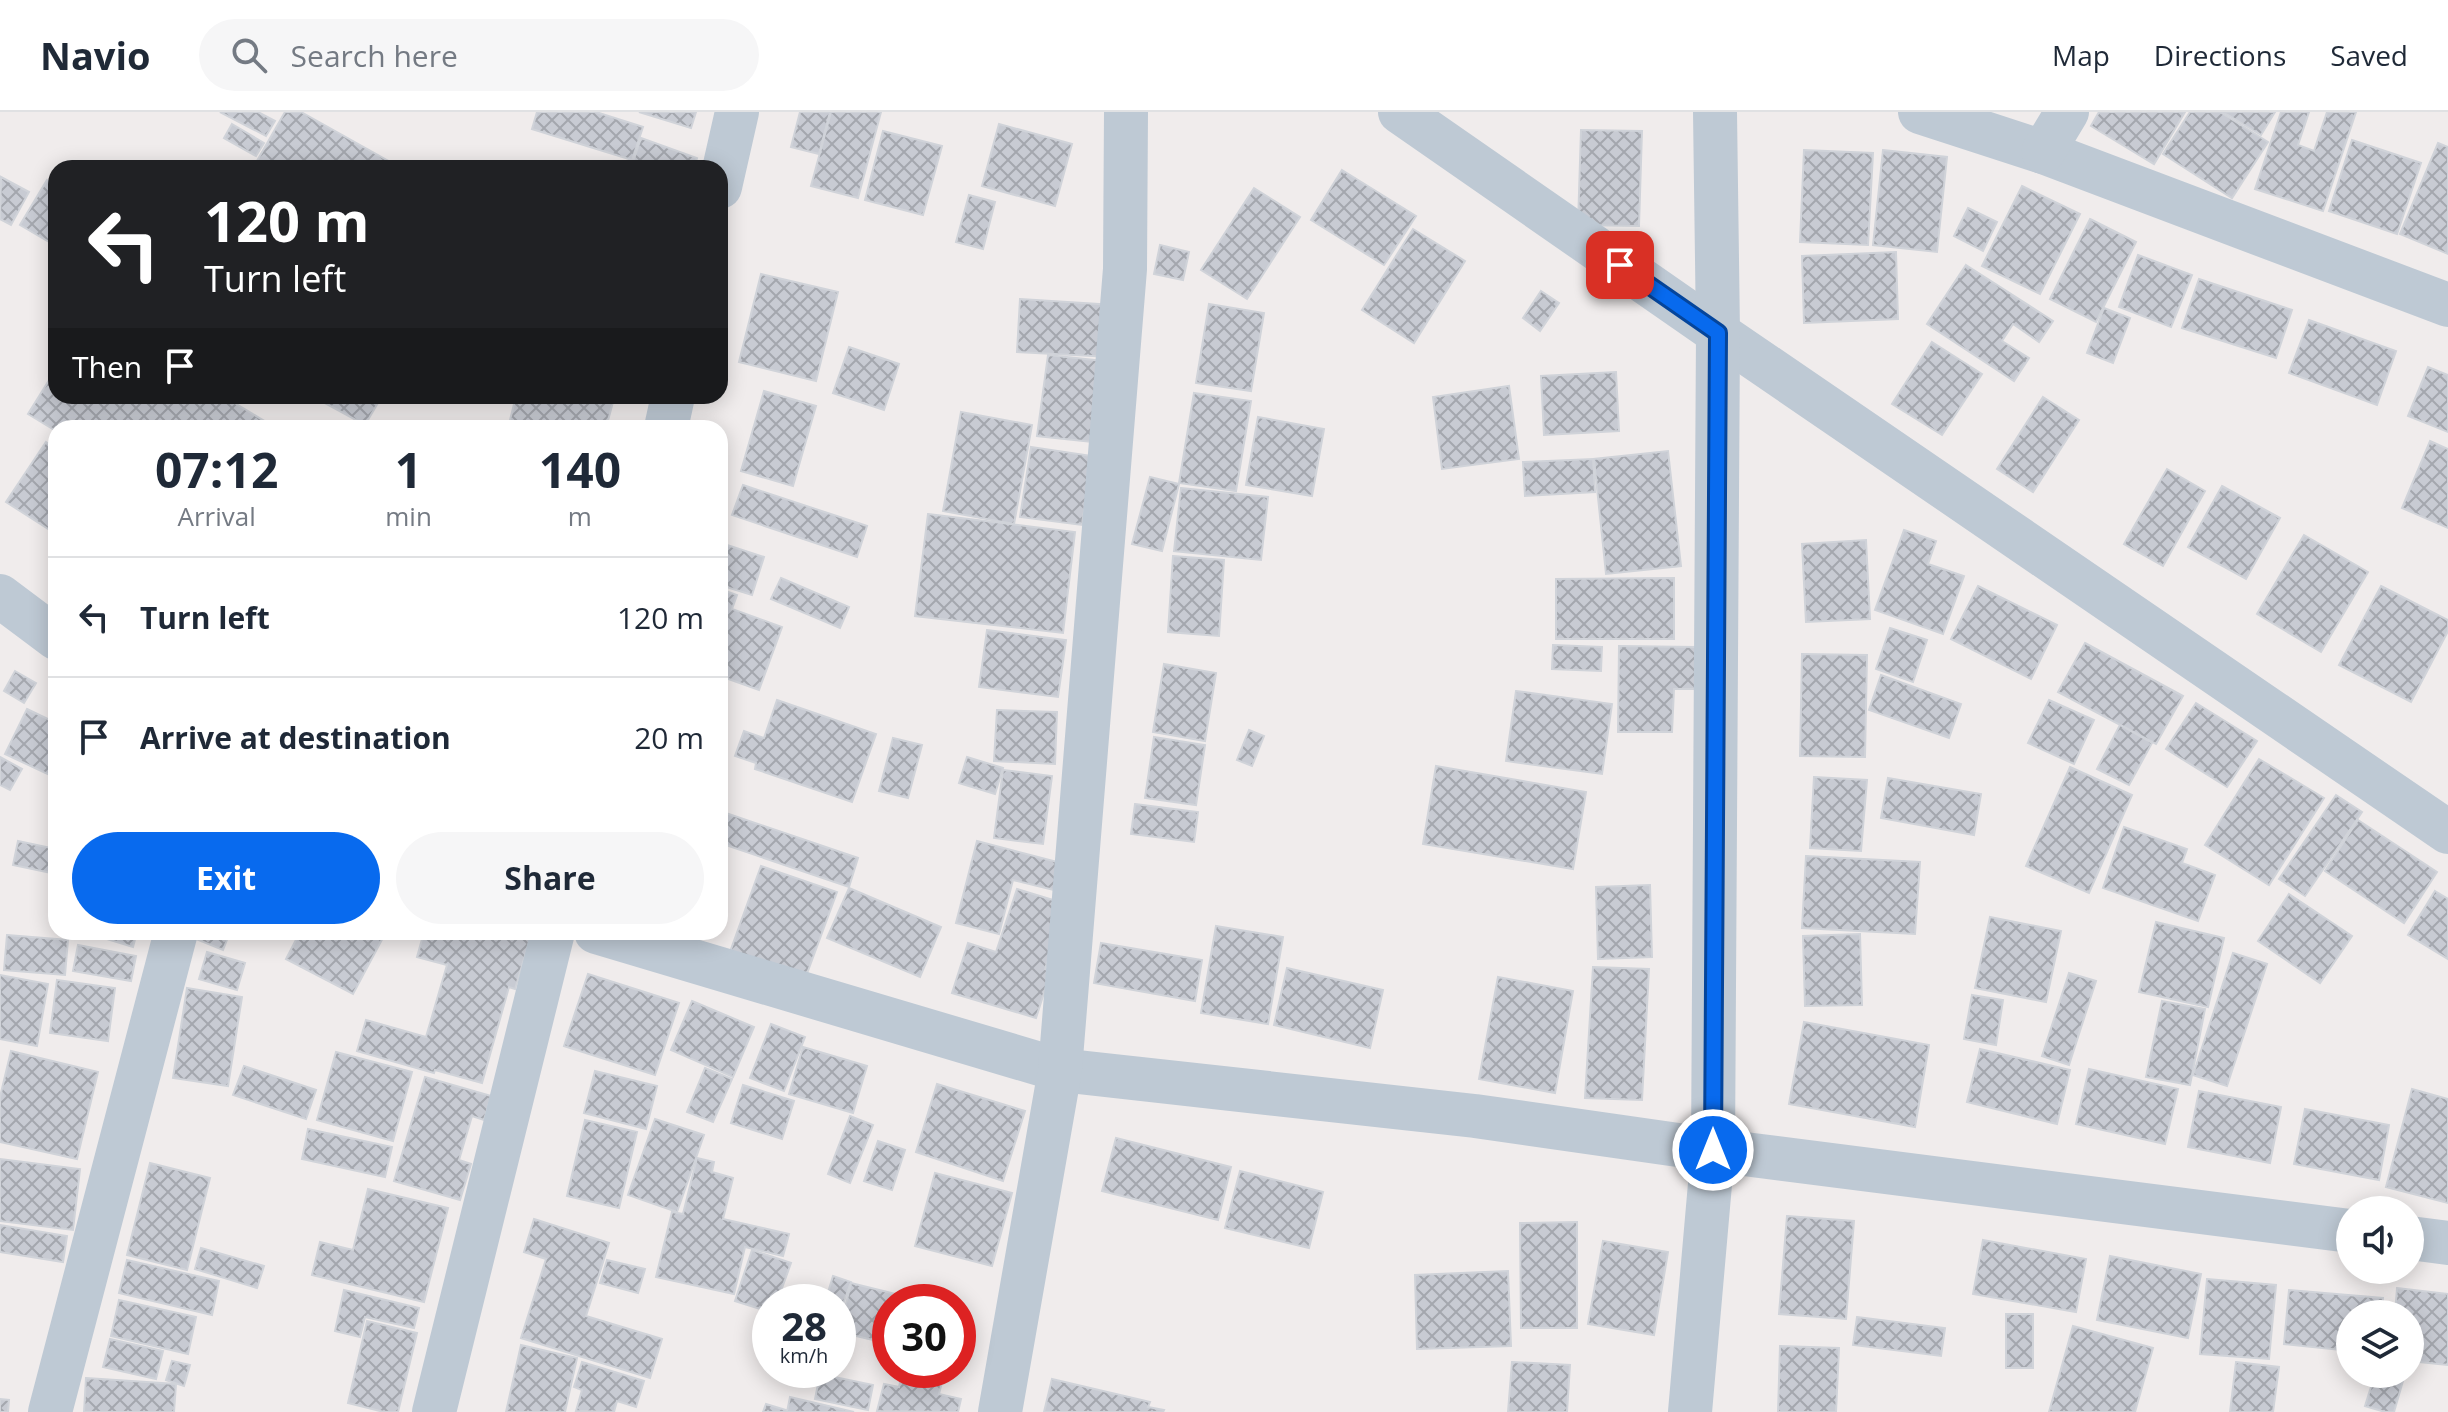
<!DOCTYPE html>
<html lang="en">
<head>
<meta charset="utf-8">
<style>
	:root { --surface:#fff; --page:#f6f6f7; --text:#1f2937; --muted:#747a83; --line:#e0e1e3; --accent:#086aee }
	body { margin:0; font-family:"Open Sans",sans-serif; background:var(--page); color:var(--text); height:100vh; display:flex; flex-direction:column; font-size:30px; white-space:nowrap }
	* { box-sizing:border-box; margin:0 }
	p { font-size:26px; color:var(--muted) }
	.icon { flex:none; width:44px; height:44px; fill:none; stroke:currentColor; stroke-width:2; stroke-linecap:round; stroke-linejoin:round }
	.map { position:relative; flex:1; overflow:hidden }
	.details { position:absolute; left:48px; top:308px; width:680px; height:520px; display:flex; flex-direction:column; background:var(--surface); border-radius:24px; box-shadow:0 4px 20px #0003 }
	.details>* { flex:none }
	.guide { position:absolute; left:48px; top:48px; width:680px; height:244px; border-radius:24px; box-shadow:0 4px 20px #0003; background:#202124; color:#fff; overflow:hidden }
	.controls { position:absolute; left:2336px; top:1084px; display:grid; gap:16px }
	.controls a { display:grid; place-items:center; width:88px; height:88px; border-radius:50%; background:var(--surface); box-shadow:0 4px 20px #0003; font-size:40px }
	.speed { position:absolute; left:752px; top:1172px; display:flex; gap:16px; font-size:40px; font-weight:700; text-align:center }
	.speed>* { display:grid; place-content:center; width:104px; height:104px; border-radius:50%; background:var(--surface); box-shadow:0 4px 20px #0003; line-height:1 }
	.speed small { font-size:20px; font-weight:400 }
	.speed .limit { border:12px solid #d22; background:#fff; color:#111 }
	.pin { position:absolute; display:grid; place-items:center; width:68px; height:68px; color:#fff; margin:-34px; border-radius:16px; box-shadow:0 4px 12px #0006 }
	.me { position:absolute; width:88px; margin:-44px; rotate:0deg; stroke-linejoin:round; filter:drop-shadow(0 0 6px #0008) }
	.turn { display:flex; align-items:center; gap:28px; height:168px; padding:0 24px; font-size:36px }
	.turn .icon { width:104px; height:104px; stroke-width:2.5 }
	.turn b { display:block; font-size:56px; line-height:68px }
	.then { display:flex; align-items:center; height:76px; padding:0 24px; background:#0003; gap:16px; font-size:30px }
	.eta { display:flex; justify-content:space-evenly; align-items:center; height:136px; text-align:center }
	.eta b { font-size:48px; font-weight:700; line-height:56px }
	.cta { display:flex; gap:16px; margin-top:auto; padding:16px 24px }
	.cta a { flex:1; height:92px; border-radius:48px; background:var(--accent); color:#fff; font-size:32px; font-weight:700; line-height:92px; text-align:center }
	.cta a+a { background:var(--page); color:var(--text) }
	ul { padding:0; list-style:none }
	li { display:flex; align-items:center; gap:24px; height:120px; padding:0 24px; border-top:2px solid var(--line) }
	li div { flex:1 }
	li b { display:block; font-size:30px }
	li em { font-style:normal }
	header { display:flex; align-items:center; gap:48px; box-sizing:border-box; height:112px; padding:0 40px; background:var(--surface); border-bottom:2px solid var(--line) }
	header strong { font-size:38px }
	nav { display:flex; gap:44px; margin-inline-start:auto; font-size:28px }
	.search { width:560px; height:72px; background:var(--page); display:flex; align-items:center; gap:20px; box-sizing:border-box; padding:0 28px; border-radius:44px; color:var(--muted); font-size:30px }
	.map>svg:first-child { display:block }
</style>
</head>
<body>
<header>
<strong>Navio</strong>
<div class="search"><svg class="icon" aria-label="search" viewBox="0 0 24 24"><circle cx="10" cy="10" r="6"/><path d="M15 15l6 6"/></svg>Search here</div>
<nav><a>Map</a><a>Directions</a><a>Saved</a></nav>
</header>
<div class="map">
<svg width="2448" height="1300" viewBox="0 0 2448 1300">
	<defs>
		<pattern id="building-cross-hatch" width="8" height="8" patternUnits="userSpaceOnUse" patternTransform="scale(2)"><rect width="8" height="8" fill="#c8cbd3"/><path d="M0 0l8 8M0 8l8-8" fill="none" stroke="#a4a7ae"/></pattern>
	</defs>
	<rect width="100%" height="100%" fill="#f0ecec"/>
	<g fill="url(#building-cross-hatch)" stroke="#d0d3d9" stroke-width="2">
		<path d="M220,0h38l17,9 -9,15z"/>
		<path d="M285,0h16l100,56h-132l-12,-7z"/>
		<path d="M537,0h59l47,15 -11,33 -100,-31z"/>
		<path d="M639,0h57l-5,16z"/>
		<path d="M800,0h30l-11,42 -28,-7z"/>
		<path d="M831,0h50l-23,86 -47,-12z"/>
		<path d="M2099,0h86l-31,52 -63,-38z"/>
		<path d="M2190,0h30l48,30 -36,56 -69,-44z"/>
		<path d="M2223,0h52l-14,23z"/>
		<path d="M2281,0h28l-11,33 16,6 13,-39h29l-33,99 -68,-22z"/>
		<path d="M232,12l32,19 -8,13 -32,-18z"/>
		<path d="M999,12l73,20 -17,62 -73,-20z"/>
		<path d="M1581,18l61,1 -3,95 -61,-1z"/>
		<path d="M883,19l59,15 -19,69 -58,-15z"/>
		<path d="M641,26l56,20 -3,10h-63z"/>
		<path d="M2352,28l69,23 -24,71 -68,-23z"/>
		<path d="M2438,31l10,4v107l-48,-20z"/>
		<path d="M1804,38l69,3 -5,92 -68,-3z"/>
		<path d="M1883,38l64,7 -10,95 -64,-7z"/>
		<path d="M1342,58l74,46 -32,49 -73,-45z"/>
		<path d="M1,65l28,15 -18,33 -11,-6z"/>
		<path d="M47,68l9,6v60l-36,-21z"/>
		<path d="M2022,74l58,28 -40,80 -58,-28z"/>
		<path d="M1254,76l46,29 -53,82 -46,-29z"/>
		<path d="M969,83l26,7 -12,47 -27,-7z"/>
		<path d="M1968,96l29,14 -14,29 -29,-15z"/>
		<path d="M2090,107l46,23 -40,80 -46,-23z"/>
		<path d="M1413,117l52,32 -51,82 -52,-33z"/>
		<path d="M1160,133l29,7 -6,28 -29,-6z"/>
		<path d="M1896,140l2,67 -94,4 -2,-67z"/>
		<path d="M2138,143l54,20 -21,52 -52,-20z"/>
		<path d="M1966,153l87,56 -14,21 -26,-18 -11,17 27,17 -15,23 -87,-57z"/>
		<path d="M761,162l77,18 -22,89 -77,-19z"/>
		<path d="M2199,167l93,31 -16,48 -94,-30z"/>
		<path d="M1541,179l18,12 -19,28 -17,-13z"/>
		<path d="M1020,187l94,6 -3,52 -94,-5z"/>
		<path d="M1209,192l55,9 -13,78 -55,-8z"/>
		<path d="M2104,196l26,10 -17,45 -26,-10z"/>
		<path d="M2309,208l87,31 -19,54 -88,-32z"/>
		<path d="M1932,230l50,32 -40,61 -50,-31z"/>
		<path d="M849,235l50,17 -15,46 -51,-17z"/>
		<path d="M1048,243l55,6 -11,81 -55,-6z"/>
		<path d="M2428,255l20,8v57l-40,-16z"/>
		<path d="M56,257v27h167l53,32h-220v3l-28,-17z"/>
		<path d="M1616,260l3,59 -75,4 -3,-59z"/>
		<path d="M1509,274l10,73 -77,10 -9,-72z"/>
		<path d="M764,279l52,15 -23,80 -52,-15z"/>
		<path d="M1194,281l57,8 -15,90 -57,-8z"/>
		<path d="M312,284h70l-17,29z"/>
		<path d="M516,284h73l24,6 -7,26h-98z"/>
		<path d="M2043,285l36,23 -46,72 -36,-23z"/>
		<path d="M961,300l71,13 -18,99 -71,-13z"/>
		<path d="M1258,305l66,12 -12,67 -66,-11z"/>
		<path d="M2430,329l18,8v79l-46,-20z"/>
		<path d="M46,330l10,7v85l-50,-32z"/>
		<path d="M1031,335l61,9 -10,69 -62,-8z"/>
		<path d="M1668,339l13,115 -75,8 -12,-115z"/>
		<path d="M1593,347l2,33 -70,4 -2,-34z"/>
		<path d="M2167,357l38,22 -42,75 -39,-22z"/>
		<path d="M1150,365l29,7 -17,67 -30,-7z"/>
		<path d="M743,373l124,41 -10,31 -125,-42z"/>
		<path d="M2222,374l58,32 -34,61 -58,-32z"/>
		<path d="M1181,376l87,9 -7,63 -87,-9z"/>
		<path d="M928,402l147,18 -12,101 -148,-17z"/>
		<path d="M1904,418l32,11 -8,23 36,12 -21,58 -68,-24z"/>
		<path d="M2304,423l64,37 -47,80 -64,-38z"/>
		<path d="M1866,428l4,79 -64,3 -4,-78z"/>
		<path d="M721,431l43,14 -12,38 -32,-10z"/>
		<path d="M1173,444l51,4 -5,76 -51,-4z"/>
		<path d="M781,466l68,29 -9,21 -69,-29z"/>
		<path d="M1674,466v61h-118v-60z"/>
		<path d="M1978,474l79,39 -26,54 -80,-40z"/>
		<path d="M2381,474l67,34v11l-37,71 -72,-37z"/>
		<path d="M720,477l17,6 -5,14 50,18 -23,63 -39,-14z"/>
		<path d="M1890,516l37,12 -14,42 -37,-13z"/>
		<path d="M987,518l79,10 -8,57 -79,-10z"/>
		<path d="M2085,531l98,53 -27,48 -98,-52z"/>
		<path d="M1553,533l49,2 -1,24 -49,-2z"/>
		<path d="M1619,534l77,1 -1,42h-21l-2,43h-54z"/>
		<path d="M1802,542l65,1 -2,102 -65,-1z"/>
		<path d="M1164,552l52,9 -11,68 -52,-9z"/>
		<path d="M15,559l21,12 -12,20 -20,-12z"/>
		<path d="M1881,563l80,29 -12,34 -80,-28z"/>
		<path d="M1516,579l96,13 -10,70 -96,-13z"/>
		<path d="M777,588l99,34 -24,68 -97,-33 1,-6 -21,-7 9,-25 20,7z"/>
		<path d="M2049,588l45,20 -20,44 -46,-21z"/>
		<path d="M2196,591l61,38 -30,46 -61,-38z"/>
		<path d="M27,597l29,14v55l-51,-24z"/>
		<path d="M997,598l60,2 -2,52 -61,-3z"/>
		<path d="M2120,613l32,18 -23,42 -32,-16z"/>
		<path d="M1249,618l15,6 -12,30 -15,-6z"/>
		<path d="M1154,625l51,8 -9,60 -51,-7z"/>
		<path d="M893,626l29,7 -14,53 -29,-7z"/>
		<path d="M0,645l22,12 -12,21 -10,-5z"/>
		<path d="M967,645l36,11 -8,26 -36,-11z"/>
		<path d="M2259,647l65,39 -55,87 -64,-40z"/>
		<path d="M1436,654l150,26 -13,77 -150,-25z"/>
		<path d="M2070,655l62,28 -43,98 -63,-27z"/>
		<path d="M1003,658l49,6 -9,68 -49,-6z"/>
		<path d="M1814,665l53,3 -6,71 -51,-3z"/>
		<path d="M1888,666l93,16 -7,41 -93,-17z"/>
		<path d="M2336,683l26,17 -57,84 -26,-17z"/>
		<path d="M1135,692l63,8 -4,30 -63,-8z"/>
		<path d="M720,699l138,47 -9,29 -129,-44z"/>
		<path d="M2358,708l79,52 -33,51 -79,-52z"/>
		<path d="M2124,715l63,22 -5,14 33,12 -17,46 -95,-33z"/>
		<path d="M18,729l38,8v25l-43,-9z"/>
		<path d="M977,729l84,22 -7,27 -41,-10 -14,54 -43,-11z"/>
		<path d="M1806,744l114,6 -5,72 -113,-6z"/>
		<path d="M761,754l76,26 -32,87 -75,-27z"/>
		<path d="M1650,773l2,72 -54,2 -2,-72z"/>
		<path d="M849,776l92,39 -21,50 -93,-39z"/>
		<path d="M1017,777l49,15 -21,65 6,2 -15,47 -84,-25 16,-50 28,9z"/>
		<path d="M2435,779l13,8v60l-40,-24z"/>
		<path d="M2289,782l63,42 -32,47 -62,-42z"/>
		<path d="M1990,805l71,14 -15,71 -71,-14z"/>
		<path d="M2156,810l68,16 -16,69 -69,-15z"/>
		<path d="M1216,814l67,11 -15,87 -67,-11z"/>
		<path d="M84,820h53l-4,15z"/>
		<path d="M187,820h43l-7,18 -37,-15z"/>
		<path d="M300,820h86l-33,62 -67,-35z"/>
		<path d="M424,820h108l-17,57 -6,-2 -27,96 -47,-13 -1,3 -77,-22 9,-31 60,17 21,-72 -30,-8z"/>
		<path d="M1860,822l2,71 -57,1 -2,-70z"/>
		<path d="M7,823l61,5 -3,35 -61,-5z"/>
		<path d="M1101,831l101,17 -7,41 -101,-18z"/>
		<path d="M78,833l58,11 -5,25 -58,-10z"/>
		<path d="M207,840l38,11 -8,27 -38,-11z"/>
		<path d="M2233,841l34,11 -40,122 -34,-11z"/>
		<path d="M1593,855l56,2 -7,131 -57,-2z"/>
		<path d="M1287,856l96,22 -13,58 -96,-23z"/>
		<path d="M2069,861l27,8 -27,84 -27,-9z"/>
		<path d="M588,862l91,29 -24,72 -91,-29z"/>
		<path d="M0,863l48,9 -11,62 -37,-7z"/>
		<path d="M1498,865l75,14 -18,102 -76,-14z"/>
		<path d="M57,868l58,8 -7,53 -58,-8z"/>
		<path d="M187,876l55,9 -14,89 -55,-8z"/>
		<path d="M1972,883l31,5 -7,45 -32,-6z"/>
		<path d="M692,889l62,26 -21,50 -62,-27z"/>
		<path d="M2162,889l43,8 -15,76 -44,-8z"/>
		<path d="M1804,910l125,23 -14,82 -126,-23z"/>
		<path d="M771,912l34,13 -21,54 -34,-13z"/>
		<path d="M803,935l64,19 -14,47 -64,-19z"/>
		<path d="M1980,937l90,21 -13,54 -90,-22z"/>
		<path d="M11,939l87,21 -21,87 -77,-17v-45z"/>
		<path d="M336,940l76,20 -19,69 -76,-21z"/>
		<path d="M244,954l72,24 -10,29 -73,-24z"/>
		<path d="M705,956l27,11 -19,43 -26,-10z"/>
		<path d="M2089,957l89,20 -13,55 -89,-20z"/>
		<path d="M595,959l62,15 -11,43 -62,-16z"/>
		<path d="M425,965l66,19 -7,24 -12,-4 -13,44 12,4 -11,36 -66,-19z"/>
		<path d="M937,972l88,27 -22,70 -87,-29z"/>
		<path d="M743,973l51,16 -12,38 -51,-16z"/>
		<path d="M2412,977l36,10v104l-62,-16z"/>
		<path d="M2199,979l82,16 -11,56 -82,-16z"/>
		<path d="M2305,997l84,16 -10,55 -85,-16z"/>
		<path d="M850,1004l23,9 -23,58 -22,-9z"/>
		<path d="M655,1007l49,16 -27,77 -49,-17z"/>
		<path d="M585,1008l52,12 -18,76 -52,-12z"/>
		<path d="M308,1017l84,18 -7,30 -83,-18z"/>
		<path d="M1116,1026l115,29 -13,53 -116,-29z"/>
		<path d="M878,1029l27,9 -13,40 -28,-9z"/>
		<path d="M697,1046l17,4 -2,10 21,6 -10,41 66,15 -6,22 -38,-9 -11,47 -78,-17 16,-65 11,2z"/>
		<path d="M0,1047l80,10 -7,61 -73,-9z"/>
		<path d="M150,1051l60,15 -23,92 -60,-15z"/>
		<path d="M1240,1059l83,21 -14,56 -84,-20z"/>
		<path d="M935,1061l77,20 -20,73 -77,-20z"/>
		<path d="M368,1077l80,19 -24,94 -112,-27 8,-33 33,8z"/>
		<path d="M1787,1104l67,5 -8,98 -67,-5z"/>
		<path d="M534,1107l75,24 -23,73 76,23 -12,39 -129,-40 25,-79 -22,-7z"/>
		<path d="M1577,1110v106h-56l-1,-105z"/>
		<path d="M0,1113l67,11 -4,26 -63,-10z"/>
		<path d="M1983,1128l103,19 -10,53 -103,-18z"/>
		<path d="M1603,1129l65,11 -14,83 -66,-11z"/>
		<path d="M201,1136l63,18 -7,22 -62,-19z"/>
		<path d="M752,1138l39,13 -14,39h-7v10l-35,-11z"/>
		<path d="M2110,1144l91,18 -13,64 -91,-18z"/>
		<path d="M127,1148l92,21 -7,34 -93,-22z"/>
		<path d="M607,1148l38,9 -7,24 -38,-10z"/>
		<path d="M1508,1159l3,75 -94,3 -2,-74z"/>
		<path d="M833,1164l18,6 -8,22 -17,-5z"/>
		<path d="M2207,1167l69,6 -7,74 -69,-5z"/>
		<path d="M851,1171l77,19h-38v42l-51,-12z"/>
		<path d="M2397,1176l51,6v71l-38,-4v-47h-15z"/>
		<path d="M344,1178l75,18 -5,20 -49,-11 -5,20 -25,-6z"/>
		<path d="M2289,1178l94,8 -1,16h-32v37l-66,-7z"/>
		<path d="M119,1188l77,17 -8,37 -77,-18z"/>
		<rect x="2006" y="1202" width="27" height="54"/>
		<path d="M1857,1205l88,11 -4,28 -88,-11z"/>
		<path d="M367,1209l50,12 -19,79h-14l-36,-9z"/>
		<path d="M2073,1214l80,22 -18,64h-86z"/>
		<path d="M110,1227l53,12 -7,28 -53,-12z"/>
		<path d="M521,1233l56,13 -12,54h-59z"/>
		<path d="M1780,1234l59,2 -3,64h-58z"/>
		<path d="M172,1249l18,4 -6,21 -18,-6z"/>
		<path d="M582,1250l62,19 -8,26 -19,-6 -3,11 -38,-1 6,-21 -8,-3z"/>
		<path d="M1512,1250l58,3 -3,47h-59z"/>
		<path d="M2236,1250l43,5 -6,45h-43z"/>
		<path d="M903,1258h42l-6,24 22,5 -3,13 -81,-1 7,-27 15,3z"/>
		<path d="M820,1262l53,11 -5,25 -53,-11z"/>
		<path d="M2375,1262h30l-11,38h-9l-20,-6z"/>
		<path d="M86,1266l90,6 -2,28h-90z"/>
		<path d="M1052,1267l98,23 -2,5 16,3 -1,2h-119z"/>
		<path d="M790,1285l64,15h-67z"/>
		<path d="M0,1287l9,1 -1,12h-8z"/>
		<path d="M766,1292l20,6v2h-23z"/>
	</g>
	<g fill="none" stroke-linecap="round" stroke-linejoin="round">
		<g stroke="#bec9d4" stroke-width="44">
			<path d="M1400,0l318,221 730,499"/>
			<path d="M1920,0l123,40 405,153"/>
			<path d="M2043,40l24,-40"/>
			<path d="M720,75l17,-75"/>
			<path d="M666,316l7,-32"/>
			<path d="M0,484l56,42"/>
			<path d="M596,820l464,138 415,46 238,34 637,81"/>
			<path d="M2410,1126l38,5"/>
			<path d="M50,1300l126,-480"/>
			<path d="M434,1300l119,-480"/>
			<path d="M1000,1300l60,-342 65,-801 1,-157"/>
			<path d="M1690,1300l23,-262 5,-817 -3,-221"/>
		</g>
	</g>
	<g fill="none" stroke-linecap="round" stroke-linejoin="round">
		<g stroke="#05459b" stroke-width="20">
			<path id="route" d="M1620,153l98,68 -5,817"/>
		</g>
		<use href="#route" stroke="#086aee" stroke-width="14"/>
	</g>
</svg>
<div class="controls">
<a><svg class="icon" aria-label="sound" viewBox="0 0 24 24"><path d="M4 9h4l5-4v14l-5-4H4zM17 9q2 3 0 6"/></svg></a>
<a><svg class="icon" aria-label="layers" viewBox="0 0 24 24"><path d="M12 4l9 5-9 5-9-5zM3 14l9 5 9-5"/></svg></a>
</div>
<div class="speed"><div>28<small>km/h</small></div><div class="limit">30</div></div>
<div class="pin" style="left:1620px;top:153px;background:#d93025"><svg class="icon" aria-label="arrive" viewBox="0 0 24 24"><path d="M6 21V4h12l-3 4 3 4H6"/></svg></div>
<svg class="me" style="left:1713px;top:1038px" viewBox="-20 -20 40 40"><circle r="17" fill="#086aee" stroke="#fff" stroke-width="3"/><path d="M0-11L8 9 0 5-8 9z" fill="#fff"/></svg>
<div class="guide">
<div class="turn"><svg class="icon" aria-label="left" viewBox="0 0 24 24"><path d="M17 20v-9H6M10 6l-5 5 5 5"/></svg><div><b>120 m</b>Turn left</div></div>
<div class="then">Then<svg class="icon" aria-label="arrive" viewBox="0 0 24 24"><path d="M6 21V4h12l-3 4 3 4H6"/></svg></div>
</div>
<section class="details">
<div class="eta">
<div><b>07:12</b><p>Arrival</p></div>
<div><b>1</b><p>min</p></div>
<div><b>140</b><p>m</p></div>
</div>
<ul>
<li><svg class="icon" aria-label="left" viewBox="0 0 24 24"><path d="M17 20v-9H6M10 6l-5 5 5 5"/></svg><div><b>Turn left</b></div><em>120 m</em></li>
<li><svg class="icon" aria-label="arrive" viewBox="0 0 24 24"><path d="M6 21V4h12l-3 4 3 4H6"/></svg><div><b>Arrive at destination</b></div><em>20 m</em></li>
</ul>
<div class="cta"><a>Exit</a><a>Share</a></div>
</section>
</div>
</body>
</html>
